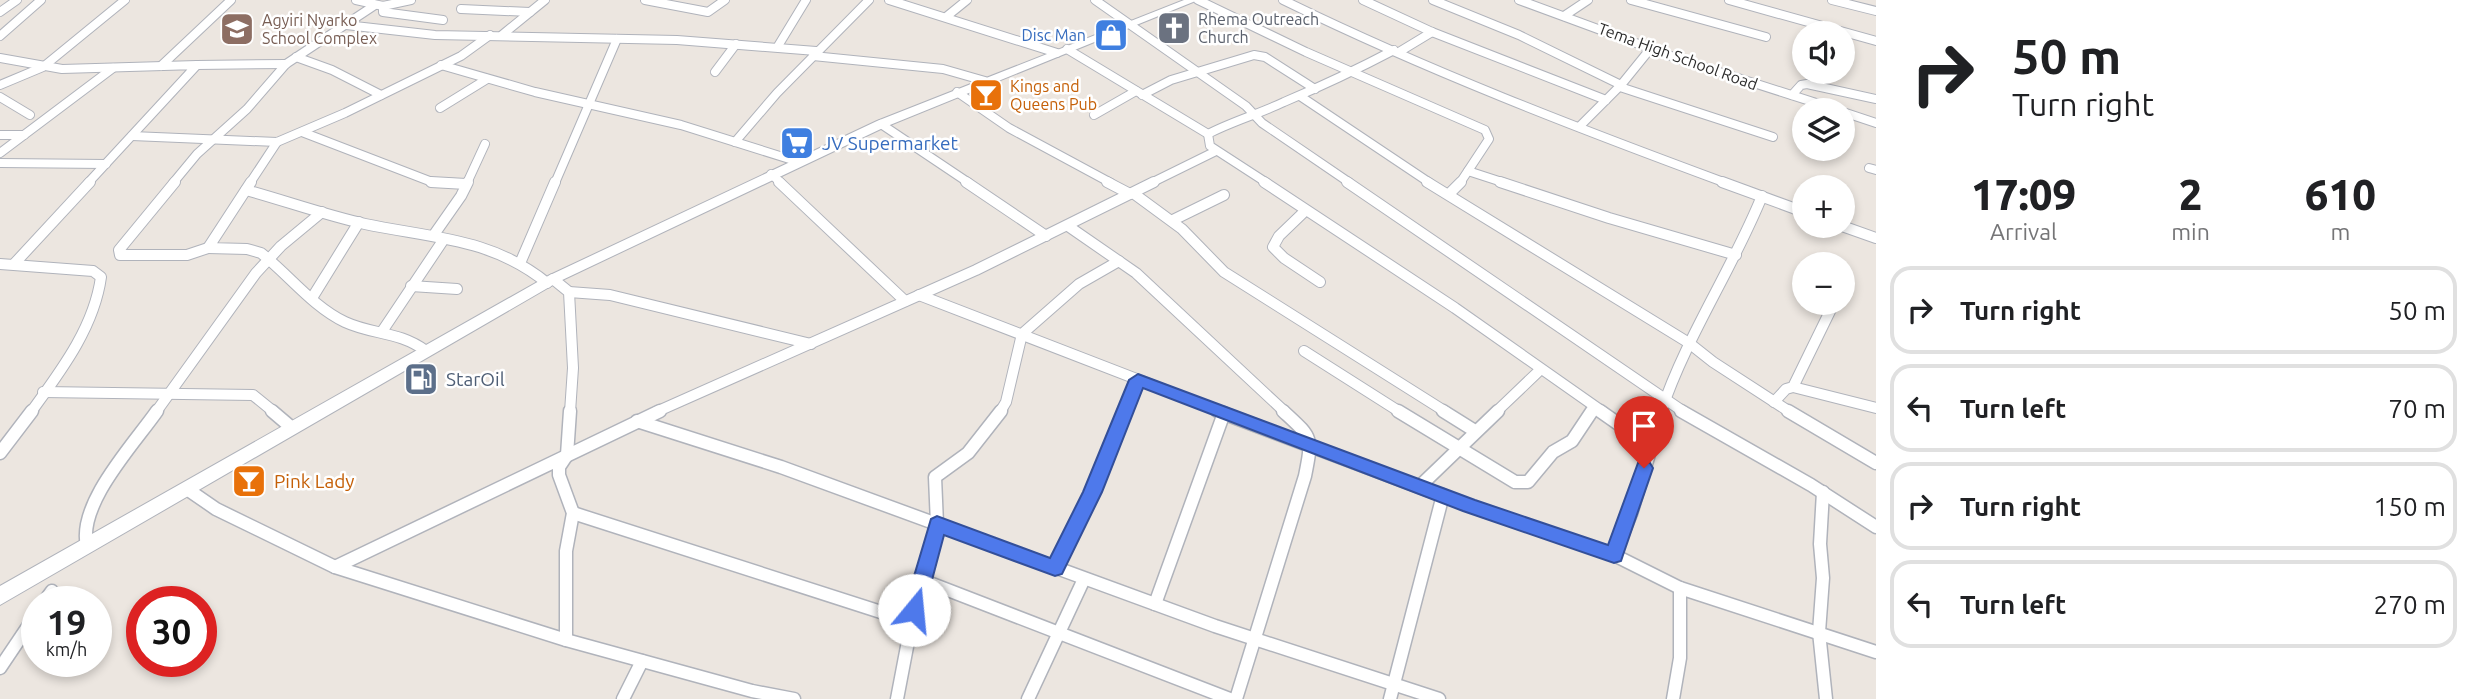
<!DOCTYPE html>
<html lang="en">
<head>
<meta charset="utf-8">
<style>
	:root { --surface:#fff; --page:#f2f2f2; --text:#202124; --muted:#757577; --line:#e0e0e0 }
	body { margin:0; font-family:Ubuntu,sans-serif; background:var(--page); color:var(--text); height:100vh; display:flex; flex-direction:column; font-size:26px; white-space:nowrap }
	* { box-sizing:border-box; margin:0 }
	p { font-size:23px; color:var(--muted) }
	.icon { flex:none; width:38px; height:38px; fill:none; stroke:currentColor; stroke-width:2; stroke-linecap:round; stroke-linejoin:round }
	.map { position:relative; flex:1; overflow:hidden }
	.panel { display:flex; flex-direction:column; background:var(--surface); width:595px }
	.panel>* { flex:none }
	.banner { background:#fff; color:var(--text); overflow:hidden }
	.fabs { position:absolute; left:1792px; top:21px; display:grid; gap:14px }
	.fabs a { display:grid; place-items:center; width:63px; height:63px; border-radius:50%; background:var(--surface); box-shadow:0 4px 10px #0003; font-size:35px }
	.speed { position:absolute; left:21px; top:586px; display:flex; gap:14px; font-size:35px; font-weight:700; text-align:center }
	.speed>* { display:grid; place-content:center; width:91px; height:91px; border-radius:50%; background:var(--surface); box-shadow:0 4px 10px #0003; line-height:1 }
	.speed small { font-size:18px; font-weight:400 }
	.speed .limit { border:10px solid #d22; background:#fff; color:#111 }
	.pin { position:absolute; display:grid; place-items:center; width:60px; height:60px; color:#fff; margin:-72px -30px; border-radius:50% 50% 50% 0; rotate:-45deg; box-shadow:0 0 7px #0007 }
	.pin .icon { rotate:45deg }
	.me { position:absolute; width:77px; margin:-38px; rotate:17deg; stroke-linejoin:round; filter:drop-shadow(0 0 5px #0008) }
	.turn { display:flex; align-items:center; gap:24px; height:147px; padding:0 21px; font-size:32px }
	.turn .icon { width:91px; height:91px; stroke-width:2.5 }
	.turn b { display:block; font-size:49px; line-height:60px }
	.eta { display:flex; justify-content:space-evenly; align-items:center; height:119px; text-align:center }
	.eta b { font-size:42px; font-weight:800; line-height:49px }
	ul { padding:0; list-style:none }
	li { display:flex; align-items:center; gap:21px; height:88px; margin:0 14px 10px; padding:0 7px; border:4px solid var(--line); border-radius:21px }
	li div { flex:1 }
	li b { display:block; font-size:26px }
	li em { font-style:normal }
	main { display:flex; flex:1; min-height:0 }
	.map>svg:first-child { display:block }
</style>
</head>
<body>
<main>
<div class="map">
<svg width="1876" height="699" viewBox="0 0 1876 699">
	<rect width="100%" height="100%" fill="#ece6e0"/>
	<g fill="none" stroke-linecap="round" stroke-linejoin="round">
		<g stroke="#b0b3bb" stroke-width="10">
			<g id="street-far2">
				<path d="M356,0l27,6 28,-6"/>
				<path d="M645,0l63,12 17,-12"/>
				<path d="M889,0l168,53"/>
				<path d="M1095,0l151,106 16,17 88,60"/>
				<path d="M1198,0l108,52 179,78 4,9 -29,44"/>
				<path d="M1283,0c143,70 294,128 443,183"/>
				<path d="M1363,0l69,32 174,68"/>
				<path d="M1433,0l86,35 102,50"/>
				<path d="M1519,0l163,60 156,50"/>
				<path d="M1631,0l135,37"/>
				<path d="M1729,0l147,41"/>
				<path d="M1832,0l44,11"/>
				<path d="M383,6v6l60,8"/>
				<path d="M461,9l69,3"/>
				<path d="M0,12l17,-12"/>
				<path d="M1564,16l24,-16"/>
				<path d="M946,17l21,-17"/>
				<path d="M346,25l89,10 242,5 139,11"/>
				<path d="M502,35l43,-35"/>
				<path d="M0,36l41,-36"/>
				<path d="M778,46l28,-46"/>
				<path d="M1067,49l141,85"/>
				<path d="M1399,52l33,-20"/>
				<path d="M813,56l130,13 42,12"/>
				<path d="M296,57l36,13 49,25"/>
				<path d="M0,58l62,11 135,-4 -109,118"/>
				<path d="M197,65l89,-1"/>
				<path d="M441,65l94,27 146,33 118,37"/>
				<path d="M161,66l70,-66"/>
				<path d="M715,72l21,-28"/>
				<path d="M0,85l43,-18 82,-67"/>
				<path d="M1620,87l153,50"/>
				<path d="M957,92l52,36 102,55"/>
				<path d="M1142,95l29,-15 83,-25 11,2 50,32"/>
				<path d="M1792,95l9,-10 6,-1 69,15"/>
				<path d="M1300,96l130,87"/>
				<path d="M0,97l30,18"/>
				<path d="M440,108l47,-29"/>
				<path d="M1843,112l33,11"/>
				<path d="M1094,115l42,-24"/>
				<path d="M881,124l88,59"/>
				<path d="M1579,127l42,-42 30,-37"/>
				<path d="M302,132l130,50 24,1"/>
				<path d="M0,135h24"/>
				<path d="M132,136l145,6 68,-29 116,-57 29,-21"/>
				<path d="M735,142l42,-49 92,-93"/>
				<path d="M0,153l113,-85"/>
				<path d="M0,163l106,1"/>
				<path d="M1869,168l7,2"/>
				<path d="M1468,171l37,12"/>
				<path d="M771,174l10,9"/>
				<path d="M173,183l24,-29 50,-45 39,-45 89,-59"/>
				<path d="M250,183l27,-41"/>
				<path d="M467,183l18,-39"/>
				<path d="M555,183l62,-144"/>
				<path d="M1151,183l65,-32"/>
				<path d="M1267,183l-57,-37 -2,-12c25,-13 51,-20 76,-32 38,-16 74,-33 110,-52"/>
			</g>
		</g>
		<g stroke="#b0b3bb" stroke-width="12">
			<g id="street-far1">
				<path d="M175,182l-56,68 1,5h67l21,-7"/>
				<path d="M251,182l-43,66 39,1 14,4c28,22 51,53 84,69 28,13 54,9 81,29"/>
				<path d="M431,182l35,2"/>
				<path d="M779,182l126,119"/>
				<path d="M966,182l80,54"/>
				<path d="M1107,182l23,12"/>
				<path d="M1264,182l191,126 148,104"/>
				<path d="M1347,182l337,230"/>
				<path d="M1427,182l262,161 24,19 77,50"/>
				<path d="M1500,182l109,36 127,37"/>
				<path d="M1722,182l82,30"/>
				<path d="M246,190c40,11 79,25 119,34 67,14 127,14 182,59"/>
				<path d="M1133,193l49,36 42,43 222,140"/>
				<path d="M1449,194l12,-12"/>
				<path d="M1305,211l-26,25 -6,11 11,11 36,24"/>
				<path d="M1173,220l51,-25"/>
				<path d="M1068,226l68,47 149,139"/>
				<path d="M1842,226l34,12"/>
				<path d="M433,236l28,-40 7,-14"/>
				<path d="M521,261l34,-79"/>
				<path d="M0,264l93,7 8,6c-7,51 -41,95 -70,135"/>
				<path d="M14,264l76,-82"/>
				<path d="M553,279l16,13 4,76 -3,44"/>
				<path d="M1843,284l3,-6"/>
				<path d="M411,286l46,3"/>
				<path d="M569,292l41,3 201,49"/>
				<path d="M919,295l303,117"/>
				<path d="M312,298l47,-76"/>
				<path d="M383,330l61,-91"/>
				<path d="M1304,351l96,61"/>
				<path d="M1793,387l83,21"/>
				<path d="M43,392l210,3 21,17"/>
				<path d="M1774,402l12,-13 7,-2 41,-84"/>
				<path d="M156,412l100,-139 25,-27 41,-34"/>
				<path d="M656,412l320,-142 178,-88"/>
				<path d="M1000,412l6,-10 16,-68 57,-50 40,-23"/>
				<path d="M1125,412l13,-32"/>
				<path d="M1496,412l44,-42"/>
				<path d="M1591,412l3,-4"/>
				<path d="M1661,412c25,-75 71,-142 101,-216"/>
			</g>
		</g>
		<g stroke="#b0b3bb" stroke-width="15">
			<g id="street">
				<path d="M272,411l20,17"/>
				<path d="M1217,411l253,95 144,49 66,33 196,64"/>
				<path d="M1398,411l117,71h13l25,-30 19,-11 20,-30"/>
				<path d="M1443,411l32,20"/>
				<path d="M1600,411l50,35"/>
				<path d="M1681,411l130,74 65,42"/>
				<path d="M1788,411l88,52"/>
				<path d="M637,421l144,46 434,159 224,73"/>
				<path d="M0,453l32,-42"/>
				<path d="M1420,486l78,-75"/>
				<path d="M187,489l29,20 119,58 231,73 186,51 42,8"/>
				<path d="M1823,492l-3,52 3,34 -4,54 7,67"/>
				<path d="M573,513l339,109"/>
				<path d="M87,546c-10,-42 47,-102 70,-135"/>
				<path d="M1614,555l17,-41 31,-103"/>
				<path d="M335,567l325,-156"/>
				<path d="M1055,568l37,-76 33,-81"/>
				<path d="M922,580l308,119"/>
				<path d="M44,602l8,-11"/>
				<path d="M1155,604l69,-191"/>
				<path d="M566,640v-89l7,-38 -14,-38v-8l8,-12 3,-44"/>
				<path d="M0,668l37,-55"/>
				<path d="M623,699l19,-38"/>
				<path d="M897,699l17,-89 23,-86 -2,-47 33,-24 33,-42"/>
				<path d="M1028,699l56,-120"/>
				<path d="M1236,699l69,-223c8,-40 7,-38 -22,-65"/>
				<path d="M1390,699l53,-204"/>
				<path d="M1673,699l7,-41v-70"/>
			</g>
		</g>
		<g stroke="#b0b3bb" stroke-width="2">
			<path id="secondary" d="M1184,0h14l-313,127 -327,155 -558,323v-19l548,-310 329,-155z"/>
		</g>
		<use href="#street-far2" stroke="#fff" stroke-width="8"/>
		<use href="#street-far1" stroke="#fff" stroke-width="10"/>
		<use href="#street" stroke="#fff" stroke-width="12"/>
		<use href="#secondary" fill="#fff" fill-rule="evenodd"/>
	</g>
	<path fill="#4e79eb" stroke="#334f99" stroke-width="2" d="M1138,374l337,126 133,45 30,-82h12l3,5 -30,87 -2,6 -7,2 -151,-52 -320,-123 -41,104 -40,82 -7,2 -111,-41 -20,75 -3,6 -7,3 -7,-3 -3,-6 27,-91 6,-3 113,42 33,-66 46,-112z"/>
	<defs>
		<g id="church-square" transform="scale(1.75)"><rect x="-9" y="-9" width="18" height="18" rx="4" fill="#6b7280" stroke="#fff"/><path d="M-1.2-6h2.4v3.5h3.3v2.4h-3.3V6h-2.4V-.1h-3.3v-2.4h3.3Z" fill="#fff"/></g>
		<g id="school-square" transform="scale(1.75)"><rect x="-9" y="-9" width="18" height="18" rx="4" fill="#8d6e63" stroke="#fff"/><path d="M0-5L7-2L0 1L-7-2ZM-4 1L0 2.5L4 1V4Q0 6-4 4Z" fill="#fff"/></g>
		<g id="shop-square" transform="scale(1.75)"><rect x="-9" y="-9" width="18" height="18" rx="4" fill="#3f7fe0" stroke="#fff"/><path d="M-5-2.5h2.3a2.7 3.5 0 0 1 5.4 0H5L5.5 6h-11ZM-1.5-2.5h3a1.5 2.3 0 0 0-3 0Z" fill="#fff"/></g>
		<g id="bar-square" transform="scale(1.75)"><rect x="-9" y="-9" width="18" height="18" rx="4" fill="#e8710a" stroke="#fff"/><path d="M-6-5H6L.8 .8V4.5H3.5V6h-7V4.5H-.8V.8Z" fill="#fff"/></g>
		<g id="supermarket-square" transform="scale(1.75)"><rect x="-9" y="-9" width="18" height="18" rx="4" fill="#3f7fe0" stroke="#fff"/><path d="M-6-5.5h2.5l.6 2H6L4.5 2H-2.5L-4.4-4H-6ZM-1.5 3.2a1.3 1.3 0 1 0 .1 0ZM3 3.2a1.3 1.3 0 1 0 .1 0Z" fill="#fff"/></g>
		<g id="fuel-square" transform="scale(1.75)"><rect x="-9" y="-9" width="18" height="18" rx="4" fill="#5c6f8a" stroke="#fff"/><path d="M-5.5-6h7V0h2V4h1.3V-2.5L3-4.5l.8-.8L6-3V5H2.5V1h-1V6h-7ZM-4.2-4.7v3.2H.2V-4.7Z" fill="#fff"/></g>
	</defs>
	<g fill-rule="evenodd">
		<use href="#church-square" x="1174" y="28"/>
		<use href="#school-square" x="237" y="29"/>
		<use href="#shop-square" x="1111" y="35"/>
		<use href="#bar-square" x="986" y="95"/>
		<use href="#supermarket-square" x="797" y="143"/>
		<use href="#fuel-square" x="421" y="379"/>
		<use href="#bar-square" x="249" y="481"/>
	</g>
	<g text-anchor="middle" stroke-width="5" stroke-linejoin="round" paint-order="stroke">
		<g font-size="16" fill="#5b616d" stroke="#fff" text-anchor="start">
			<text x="1198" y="25">Rhema Outreach<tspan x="1198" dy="18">Church</tspan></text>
		</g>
		<g font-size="16" fill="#785e54" stroke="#fff" text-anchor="start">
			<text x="262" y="26">Agyiri Nyarko<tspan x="262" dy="18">School Complex</tspan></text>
		</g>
		<g font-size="16" fill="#366cbe" stroke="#fff" text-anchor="end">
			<text x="1086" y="41">Disc Man</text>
		</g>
		<g font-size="16" fill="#2c2c2c" stroke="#fff">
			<text transform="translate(1678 56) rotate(20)" y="6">Tema High School Road</text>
		</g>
		<g font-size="16" fill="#c56008" stroke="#fff" text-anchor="start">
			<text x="1010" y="92">Kings and<tspan x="1010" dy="18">Queens Pub</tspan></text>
		</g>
		<g font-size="19" fill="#366cbe" stroke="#fff" text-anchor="start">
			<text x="822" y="150">JV Supermarket</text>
		</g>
		<g font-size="19" fill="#4e5e75" stroke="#fff" text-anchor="start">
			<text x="446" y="386">StarOil</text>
		</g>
		<g font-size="19" fill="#c56008" stroke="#fff" text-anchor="start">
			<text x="274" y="488">Pink Lady</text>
		</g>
	</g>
</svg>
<div class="fabs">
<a><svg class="icon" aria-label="sound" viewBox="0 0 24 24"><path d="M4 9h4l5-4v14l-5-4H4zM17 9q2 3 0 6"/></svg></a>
<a><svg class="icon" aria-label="layers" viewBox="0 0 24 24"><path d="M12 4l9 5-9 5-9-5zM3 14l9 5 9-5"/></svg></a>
<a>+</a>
<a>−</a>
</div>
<div class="speed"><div>19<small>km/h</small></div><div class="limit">30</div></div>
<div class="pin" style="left:1644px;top:468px;background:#d93025"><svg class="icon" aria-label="arrive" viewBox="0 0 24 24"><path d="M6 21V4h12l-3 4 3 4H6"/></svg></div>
<svg class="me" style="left:914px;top:610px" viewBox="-20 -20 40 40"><circle r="19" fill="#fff"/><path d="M0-13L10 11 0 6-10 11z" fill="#4e79eb"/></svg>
</div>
<section class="panel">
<div class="banner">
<div class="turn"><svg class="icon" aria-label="right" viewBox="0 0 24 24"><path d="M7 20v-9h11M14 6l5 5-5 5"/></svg><div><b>50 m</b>Turn right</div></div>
</div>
<div class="eta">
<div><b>17:09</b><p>Arrival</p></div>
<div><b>2</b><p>min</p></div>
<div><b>610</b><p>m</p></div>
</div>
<ul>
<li><svg class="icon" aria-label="right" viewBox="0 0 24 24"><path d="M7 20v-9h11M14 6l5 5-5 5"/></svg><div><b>Turn right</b></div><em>50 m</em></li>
<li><svg class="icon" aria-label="left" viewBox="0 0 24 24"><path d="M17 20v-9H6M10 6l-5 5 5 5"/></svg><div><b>Turn left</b></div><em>70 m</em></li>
<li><svg class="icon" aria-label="right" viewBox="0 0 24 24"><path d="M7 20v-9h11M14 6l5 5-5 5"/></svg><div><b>Turn right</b></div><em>150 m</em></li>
<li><svg class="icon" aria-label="left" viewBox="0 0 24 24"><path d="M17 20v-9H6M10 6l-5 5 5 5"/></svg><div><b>Turn left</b></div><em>270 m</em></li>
</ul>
</section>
</main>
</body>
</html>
